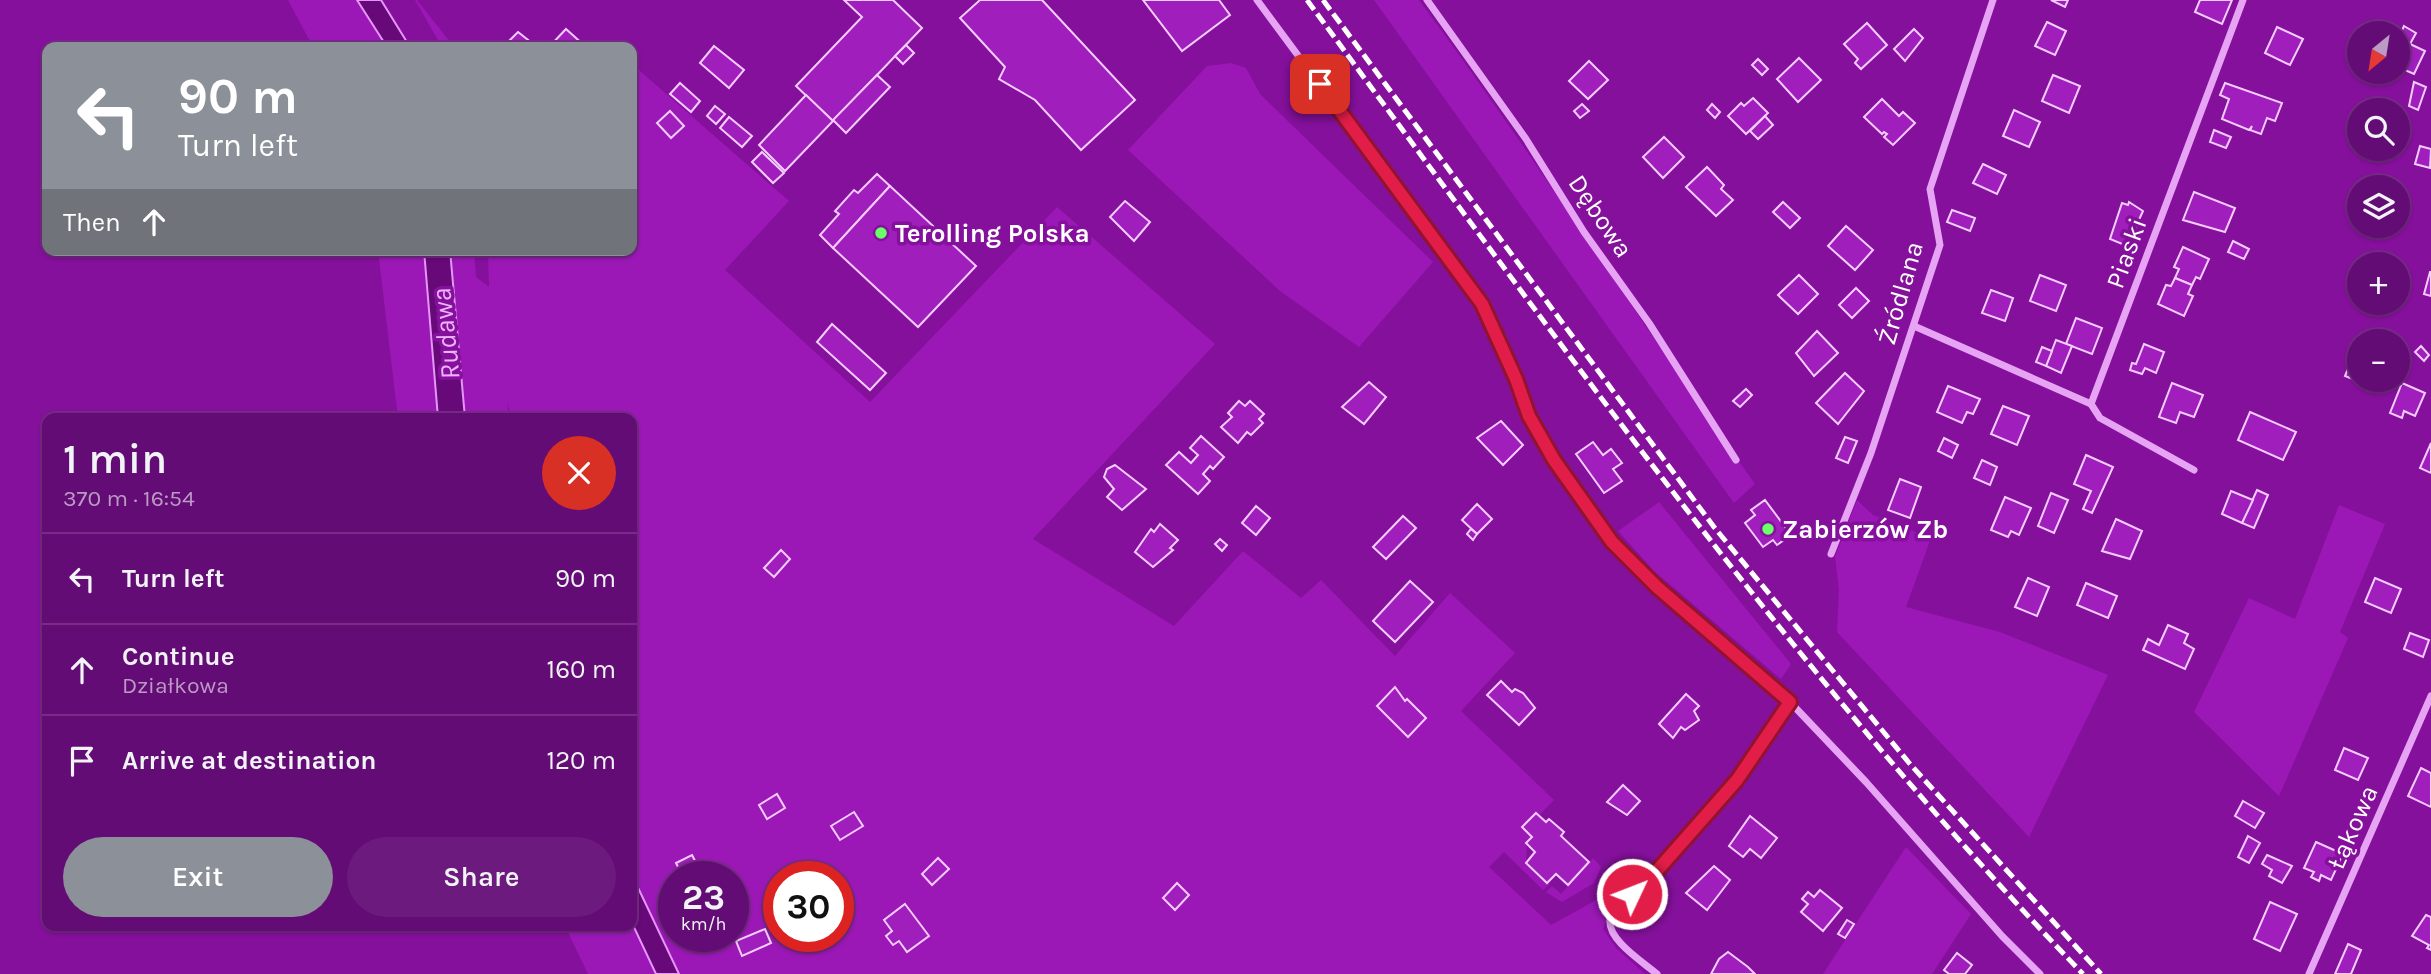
<!DOCTYPE html>
<html lang="en">
<head>
<meta charset="utf-8">
<style>
	:root { --surface:#640c75; --page:#6c1a7d; --text:#f1f3f6; --muted:#bb9bc5; --line:#782c87; --accent:#8c9099 }
	body { margin:0; font-family:Karla,sans-serif; background:var(--page); color:var(--text); height:100vh; display:flex; flex-direction:column; font-size:26px; white-space:nowrap }
	* { box-sizing:border-box; margin:0 }
	p { font-size:23px; color:var(--muted) }
	.icon { flex:none; width:38px; height:38px; fill:none; stroke:currentColor; stroke-width:2; stroke-linecap:round; stroke-linejoin:round }
	.map { position:relative; flex:1; overflow:hidden }
	.panel { position:absolute; left:42px; top:413px; width:595px; height:518px; display:flex; flex-direction:column; background:var(--surface); border-radius:14px; box-shadow:0 2px 5px #0004,0 0 0 2px var(--line) }
	.panel>* { flex:none }
	.guide { position:absolute; left:42px; top:42px; width:595px; height:214px; border-radius:14px; box-shadow:0 2px 5px #0004,0 0 0 2px var(--line); background:#8c9099; color:#fff; overflow:hidden }
	.needle { width:46px; rotate:210deg }
	.tools { position:absolute; left:2347px; top:21px; display:grid; gap:14px }
	.tools a { display:grid; place-items:center; width:63px; height:63px; border-radius:50%; background:var(--surface); box-shadow:0 2px 5px #0004,0 0 0 2px var(--line); font-size:35px }
	.speed { position:absolute; left:658px; top:861px; display:flex; gap:14px; font-size:35px; font-weight:700; text-align:center }
	.speed>* { display:grid; place-content:center; width:91px; height:91px; border-radius:50%; background:var(--surface); box-shadow:0 2px 5px #0004,0 0 0 2px var(--line); line-height:1 }
	.speed small { font-size:18px; font-weight:400 }
	.speed .limit { border:10px solid #d22; background:#fff; color:#111 }
	.pin { position:absolute; display:grid; place-items:center; width:60px; height:60px; color:#fff; margin:-30px; border-radius:14px; box-shadow:0 4px 10px #0006 }
	.me { position:absolute; width:77px; margin:-38px; rotate:47deg; stroke-linejoin:round; filter:drop-shadow(0 0 5px #0008) }
	.turn { display:flex; align-items:center; gap:24px; height:147px; padding:0 21px; font-size:32px }
	.turn .icon { width:91px; height:91px; stroke-width:2.5 }
	.turn b { display:block; font-size:49px; line-height:60px }
	.then { display:flex; align-items:center; height:66px; padding:0 21px; background:#0003; gap:14px; font-size:26px }
	.round { display:grid; place-items:center; flex:none; width:74px; height:74px; border-radius:37px; background:var(--page) }
	.headline { display:flex; align-items:center; justify-content:space-between; height:119px; padding:0 21px }
	h1 { font-size:42px; font-weight:600; line-height:52px }
	.button { display:flex; gap:14px; margin-top:auto; padding:14px 21px }
	.button a { flex:1; height:80px; border-radius:42px; background:var(--accent); color:#fff; font-size:28px; font-weight:600; line-height:80px; text-align:center }
	.button a+a { background:var(--page); color:var(--text) }
	ul { padding:0; list-style:none }
	li { display:flex; align-items:center; gap:21px; height:91px; padding:0 21px; border-top:2px solid var(--line) }
	li div { flex:1 }
	li b { display:block; font-size:26px }
	li em { font-style:normal }
	.map>svg:first-child { display:block }
</style>
</head>
<body>
<div class="map">
<svg width="2431" height="974" viewBox="0 0 2431 974">
	<rect width="100%" height="100%" fill="#85109c"/>
	<g fill="#9b18b6" fill-rule="evenodd">
		<path d="M288,0h69l30,47h-74z"/>
		<path d="M415,0h2l37,47h-12z"/>
		<path d="M1374,0h45c117,158 222,324 336,484l-21,19z"/>
		<path d="M1231,63l15,5 14,26 173,168 -74,85 -79,-56 -152,-141 79,-84z"/>
		<path d="M632,64l157,137 -64,69 145,132 187,-195 158,137 -182,195 141,87 69,-75 58,47 20,-18 74,76 55,-63 65,60 -54,58 93,89 -29,30 7,7 -5,3 -1,23 24,21 -7,6 -39,-38 -15,15 62,58 49,-27 11,9 -8,22 13,19 29,26h-966l-47,-99v-457h-109l-13,-5 -3,-12 2,17h-44l-15,-168h24l2,27 13,10 -1,-37h144zM674,877h59v59h-59zM779,877h59v59h-59z"/>
		<path d="M378,250h46l14,168h-40z"/>
		<path d="M1857,500l16,15 58,23 -25,69 94,25 108,43 -79,162 -192,-205 2,-42 -4,-33z"/>
		<path d="M1659,502l132,162 -10,15 -127,-108 -36,-40z"/>
		<path d="M2339,505l46,19 -45,108 8,6 -69,158 -85,-84 55,-114 46,21z"/>
		<path d="M1906,847l65,67 -39,60h-109z"/>
		<path d="M1593,858l8,9 -7,16 -32,19 -16,-10 6,-6 9,8z"/>
		<path d="M632,923l24,51h-68l-23,-48h67z"/>
	</g>
	<g fill="#670978" stroke="#e696f8" stroke-width="2">
		<path d="M357,0h24l29,47h-23z"/>
		<path d="M424,250h26l15,168h-27z"/>
		<path d="M632,875l47,99h-23l-24,-51z"/>
	</g>
	<g fill="#a01ebb" stroke="#f5cdfe" stroke-width="2">
		<path d="M844,0h49l29,28 -89,93 -37,-35 66,-69z"/>
		<path d="M980,0h62l93,100 -54,50 -46,-50 -36,-21 6,-12 -45,-49z"/>
		<path d="M1143,0h76l11,15 -48,36z"/>
		<path d="M2051,0h17l-3,7z"/>
		<path d="M2200,0h32l-10,24 -27,-12z"/>
		<path d="M2047,22l19,9 -11,24 -20,-9z"/>
		<path d="M1867,23l20,22 -26,24 -6,-6 3,-4 -14,-15z"/>
		<path d="M2404,26l12,7 -6,11 15,7 -11,23 -16,-7v-28z"/>
		<path d="M2277,27l26,12 -13,26 -25,-12z"/>
		<path d="M566,29l20,18h-37z"/>
		<path d="M1914,29l9,9 -18,23 -11,-12z"/>
		<path d="M518,32l19,15h-34z"/>
		<path d="M906,45l8,8 -11,11 -8,-8z"/>
		<path d="M714,46l30,24 -15,18 -29,-25z"/>
		<path d="M1799,58l22,22 -23,22 -21,-23z"/>
		<path d="M1758,59l10,10 -6,6 -10,-10z"/>
		<path d="M1589,61l19,19 -20,19 -19,-18z"/>
		<path d="M877,75l13,12 -44,46 -13,-13z"/>
		<path d="M2053,75l27,11 -11,27 -27,-12z"/>
		<path d="M2414,82l12,5 -8,23 -9,-4z"/>
		<path d="M680,83l20,18 -9,11 -21,-18z"/>
		<path d="M2225,83l57,20 -7,18 -8,-3 -6,16 -11,-4 2,-4 -3,4 -27,-11 7,-20 -9,-4z"/>
		<path d="M806,95l27,26 -48,50 -26,-26z"/>
		<path d="M1753,98l15,15 -22,21 -18,-18 13,-13 3,3z"/>
		<path d="M1882,99l17,17 4,-4 12,11 -22,22 -9,-8 3,-3 -3,-2 -2,2 -18,-17z"/>
		<path d="M1582,104l7,7 -9,7 -6,-7z"/>
		<path d="M1712,104l8,8 -5,6 -8,-8z"/>
		<path d="M715,106l10,8 -9,10 -9,-8z"/>
		<path d="M2014,110l26,12 -11,25 -26,-11z"/>
		<path d="M670,111l14,15 -13,12 -14,-15z"/>
		<path d="M1765,116l8,9 -15,14 -8,-8z"/>
		<path d="M729,117l23,19 -10,11 -22,-19z"/>
		<path d="M2214,130l17,7 -5,11 -16,-6z"/>
		<path d="M1664,137l20,20 -21,21 -20,-21z"/>
		<path d="M2420,146l11,3 -1,19 -15,-4z"/>
		<path d="M762,152l22,21 -11,10 -21,-21z"/>
		<path d="M1983,164l23,11 -9,19 -24,-11z"/>
		<path d="M1707,167l17,18 -3,4 12,11 -17,16 -30,-29z"/>
		<path d="M877,174l13,12 -57,62 -13,-13 19,-21 -4,-3 19,-21 4,3z"/>
		<path d="M890,186l86,80 -58,61 -85,-79z"/>
		<path d="M2194,192l41,16 -10,24 -42,-12z"/>
		<path d="M1125,201l25,21 -16,19 -24,-24z"/>
		<path d="M1783,202l17,16 -10,10 -17,-16z"/>
		<path d="M2129,202l14,9 -16,35 -17,-7 12,-36 6,2z"/>
		<path d="M1952,210l23,8 -5,13 -23,-9z"/>
		<path d="M1846,226l27,24 -18,20 -27,-24z"/>
		<path d="M2233,241l16,8 -5,10 -16,-7z"/>
		<path d="M2183,247l26,12 -9,20 -4,-2 -4,8 -17,-7 4,-9 -5,-2z"/>
		<path d="M2430,272h1v24l-7,-2z"/>
		<path d="M1799,275l19,19 -20,20 -20,-19z"/>
		<path d="M2040,275l26,10 -10,26 -26,-10z"/>
		<path d="M2175,278l17,7 -4,9 5,2 -9,20 -26,-12 8,-19 5,1z"/>
		<path d="M1856,288l13,13 -17,17 -13,-13z"/>
		<path d="M1991,290l22,8 -8,23 -23,-8z"/>
		<path d="M2076,318l26,10 -10,26 -26,-10z"/>
		<path d="M832,324l54,49 -16,17 -53,-48z"/>
		<path d="M1817,331l21,22 -24,23 -18,-23z"/>
		<path d="M2056,340l16,6 -11,27 -15,-7z"/>
		<path d="M2359,342v38h16l-3,7 -27,-11z"/>
		<path d="M2144,344l20,8 -8,21 -11,-5 -3,6 -12,-4 2,-7 4,1z"/>
		<path d="M2421,346l8,9 -5,6 -9,-9z"/>
		<path d="M2042,347l10,4 -6,15 -10,-4z"/>
		<path d="M1845,373l19,18 -26,33 -22,-21z"/>
		<path d="M1369,382l17,15 -22,27 -22,-17z"/>
		<path d="M2172,383l31,12 -9,22 -14,-5 -4,11 -17,-6z"/>
		<path d="M2402,383l23,10 -10,23 -11,-5 -2,7 -12,-5z"/>
		<path d="M1948,386l32,13 -7,15 -6,-2 -5,11 -25,-11z"/>
		<path d="M1746,389l6,6 -12,12 -7,-6z"/>
		<path d="M1239,401l6,5 5,-5 14,13 -5,5 4,4 -12,12 -4,-3 -9,11 -17,-16 11,-10 -4,-4z"/>
		<path d="M2003,406l26,10 -12,29 -26,-11z"/>
		<path d="M2250,412l46,20 -13,28 -45,-20z"/>
		<path d="M1501,421l22,24 -20,20 -26,-27z"/>
		<path d="M1201,436l23,21 -11,12 -3,-3 -7,8 7,7 -12,13 -32,-29 13,-13 12,11 7,-8 -8,-7z"/>
		<path d="M1845,437l12,4 -9,22 -12,-5z"/>
		<path d="M1944,438l14,7 -6,13 -14,-7z"/>
		<path d="M1593,442l10,13 8,-6 11,14 -9,6 9,12 -18,12 -28,-39z"/>
		<path d="M2431,443v30l-11,-5z"/>
		<path d="M2086,455l27,12 -21,46 -9,-4 8,-18 -17,-7z"/>
		<path d="M1982,460l15,7 -7,18 -16,-7z"/>
		<path d="M1115,465l31,24 -24,21 -15,-13 7,-8 -10,-12 3,-8z"/>
		<path d="M1900,479l21,8 -11,31 -22,-8z"/>
		<path d="M2257,490l11,5 -14,33 -12,-5z"/>
		<path d="M2231,491l22,9 -11,23 -20,-9z"/>
		<path d="M2051,493l17,7 -14,33 -16,-7z"/>
		<path d="M2005,497l26,11 -12,27 -8,-4 -3,6 -17,-7z"/>
		<path d="M1765,500l26,35 -14,10 -4,-5 -10,7 -18,-24 10,-8 -4,-5z"/>
		<path d="M1477,504l15,15 -15,15 -15,-14z"/>
		<path d="M1256,506l14,12 -14,17 -14,-12z"/>
		<path d="M1403,516l13,12 -30,31 -13,-12z"/>
		<path d="M2116,519l26,12 -12,28 -28,-8z"/>
		<path d="M1160,524l18,16 -8,8 3,2 -20,17 -18,-15 16,-23 3,3z"/>
		<path d="M1471,529l6,5 -4,6 -6,-6z"/>
		<path d="M1220,539l7,6 -5,6 -7,-7z"/>
		<path d="M781,550l9,9 -16,18 -10,-9z"/>
		<path d="M2028,578l21,9 -12,29 -22,-9z"/>
		<path d="M2375,578l26,11 -10,24 -26,-11z"/>
		<path d="M1410,581l23,21 -38,40 -22,-21z"/>
		<path d="M2086,583l31,13 -9,22 -31,-13z"/>
		<path d="M2168,625l20,9 -4,9 10,6 -9,20 -42,-19 5,-11 11,6z"/>
		<path d="M2410,633l19,7 -6,17 -19,-8z"/>
		<path d="M1501,681l11,11 3,-3 8,4 12,15 -16,17 -32,-30z"/>
		<path d="M1395,687l10,14 2,-2 19,19 -18,19 -31,-31z"/>
		<path d="M1686,694l13,12 -5,5 5,9 -14,10 -4,-3 -8,11 -14,-14z"/>
		<path d="M2344,748l24,10 -10,22 -23,-10z"/>
		<path d="M2421,768l10,5v34l-23,-11z"/>
		<path d="M1623,785l17,16 -13,14 -20,-13z"/>
		<path d="M777,794l8,14 -18,11 -8,-14z"/>
		<path d="M2243,801l21,12 -9,15 -20,-12z"/>
		<path d="M854,812l9,14 -23,14 -9,-14z"/>
		<path d="M1536,813l10,9 3,-3 15,13 -3,4 28,26 -21,23 -12,-11 -9,9 -21,-20 9,-11 -9,-9 6,-6 -10,-10z"/>
		<path d="M1750,816l27,22 -16,20 -11,-9 -7,8 -14,-11z"/>
		<path d="M2248,836l12,7 -11,20 -11,-6z"/>
		<path d="M2316,842l27,12 -12,26 -10,-5 -2,6 -8,-4 3,-5 -10,-4z"/>
		<path d="M692,855l10,19 -19,3 -7,-14z"/>
		<path d="M2267,855l25,11 -10,17 -13,-7 3,-6 -10,-6z"/>
		<path d="M938,858l11,11 -17,16 -10,-11z"/>
		<path d="M1714,866l16,14 -23,30 -21,-17z"/>
		<path d="M1177,883l12,12 -14,15 -12,-12z"/>
		<path d="M1820,890l22,18 -19,23 -22,-19 7,-8 -6,-5 6,-7 6,5z"/>
		<path d="M2270,902l27,12 -17,37 -26,-12z"/>
		<path d="M905,904l24,32 -22,16 -8,-11 -6,4 -7,-9 6,-5 -8,-11z"/>
		<path d="M2426,915l5,2v33l-4,-2 2,-3 -17,-9z"/>
		<path d="M1847,920l7,4 -9,14 -7,-4z"/>
		<path d="M765,929l6,14 -29,13 -6,-15z"/>
		<path d="M2348,944l13,6 -10,24h-16z"/>
		<path d="M1728,952l20,15 7,7h-44l8,-15z"/>
		<path d="M1957,953l15,12 -7,9h-16l-5,-4z"/>
	</g>
	<g fill="none" stroke-linecap="round" stroke-linejoin="round">
		<g stroke="#e7a4f5" stroke-width="7">
			<path d="M1257,0l225,304 34,74 13,38 25,44 58,83 45,45 133,114 76,80 136,154 38,38"/>
			<path d="M1427,0l99,139 58,93 65,91 87,137"/>
			<path d="M1914,326l177,78"/>
			<path d="M2194,470l-94,-52 -9,-14 152,-404"/>
			<path d="M1831,554l40,-101 69,-208 -10,-56 63,-189"/>
			<path d="M1657,974c-14,-12 -50,-34 -47,-55 3,-18 33,-32 44,-45 49,-55 99,-108 136,-172"/>
			<path d="M2309,974l122,-278"/>
		</g>
		<g stroke="#fff" stroke-width="5" stroke-dasharray="12 5" stroke-linecap="butt">
			<path d="M1307,0c247,335 487,674 776,974"/>
			<path d="M1323,0l391,527 196,237 191,210"/>
		</g>
	</g>
	<g fill="none" stroke-linecap="round" stroke-linejoin="round">
		<g stroke="#92132f" stroke-width="18">
			<path id="route" d="M1320,84l162,220 34,75 13,37 25,44 58,82 45,45 133,115 -53,78 -89,101 -16,13"/>
		</g>
		<use href="#route" stroke="#e11d48" stroke-width="12"/>
	</g>
	<g fill="#6aff68" stroke="#85109c" stroke-width="2.5">
		<circle cx="881" cy="233" r="7"/>
		<circle cx="1768" cy="529" r="7"/>
	</g>
	<g text-anchor="middle" stroke-width="7" stroke-linejoin="round" paint-order="stroke">
		<g font-size="26" fill="#fff" stroke="#85109c">
			<text transform="translate(1601 216) rotate(56)" y="9">Dębowa</text>
			<text transform="translate(2126 253) rotate(-70)" y="9">Piaski</text>
			<text transform="translate(1900 293) rotate(-74)" y="9">Źródlana</text>
			<text transform="translate(2352 827) rotate(-66)" y="9">Łąkowa</text>
		</g>
		<g font-size="26" font-weight="bold" fill="#fff" stroke="#85109c" text-anchor="start">
			<text x="895" y="242">Terolling Polska</text>
			<text x="1782" y="538">Zabierzów Zb</text>
		</g>
		<g font-size="28" font-style="italic" fill="#eeb1fb" stroke="#85109c">
			<text transform="translate(445 334) rotate(-96)" y="10">Rudawa</text>
		</g>
	</g>
</svg>
<div class="tools">
<a><svg class="needle" viewBox="-14 -14 28 28"><path d="M0-13l5 13h-10z" fill="#e53935"/><path d="M0 13l5-13h-10z" fill="#bb9bc5"/></svg></a>
<a><svg class="icon" aria-label="search" viewBox="0 0 24 24"><circle cx="10" cy="10" r="6"/><path d="M15 15l6 6"/></svg></a>
<a><svg class="icon" aria-label="layers" viewBox="0 0 24 24"><path d="M12 4l9 5-9 5-9-5zM3 14l9 5 9-5"/></svg></a>
<a>+</a>
<a>−</a>
</div>
<div class="speed"><div>23<small>km/h</small></div><div class="limit">30</div></div>
<div class="pin" style="left:1320px;top:84px;background:#d93025"><svg class="icon" aria-label="arrive" viewBox="0 0 24 24"><path d="M6 21V4h12l-3 4 3 4H6"/></svg></div>
<svg class="me" style="left:1632px;top:894px" viewBox="-20 -20 40 40"><circle r="17" fill="#e11d48" stroke="#fff" stroke-width="3"/><path d="M0-11L8 9 0 5-8 9z" fill="#fff"/></svg>
<div class="guide">
<div class="turn"><svg class="icon" aria-label="left" viewBox="0 0 24 24"><path d="M17 20v-9H6M10 6l-5 5 5 5"/></svg><div><b>90 m</b>Turn left</div></div>
<div class="then">Then<svg class="icon" aria-label="ahead" viewBox="0 0 24 24"><path d="M12 20V5M6 11l6-6 6 6"/></svg></div>
</div>
<section class="panel">
<div class="headline"><div><h1>1 min</h1><p>370 m · 16:54</p></div><a class="round" style="background:#d93025;color:#fff"><svg class="icon" aria-label="close" viewBox="0 0 24 24"><path d="M6 6l12 12M18 6L6 18"/></svg></a></div>
<ul>
<li><svg class="icon" aria-label="left" viewBox="0 0 24 24"><path d="M17 20v-9H6M10 6l-5 5 5 5"/></svg><div><b>Turn left</b></div><em>90 m</em></li>
<li><svg class="icon" aria-label="ahead" viewBox="0 0 24 24"><path d="M12 20V5M6 11l6-6 6 6"/></svg><div><b>Continue</b><p>Działkowa</p></div><em>160 m</em></li>
<li><svg class="icon" aria-label="arrive" viewBox="0 0 24 24"><path d="M6 21V4h12l-3 4 3 4H6"/></svg><div><b>Arrive at destination</b></div><em>120 m</em></li>
</ul>
<div class="button"><a>Exit</a><a>Share</a></div>
</section>
</div>
</body>
</html>
